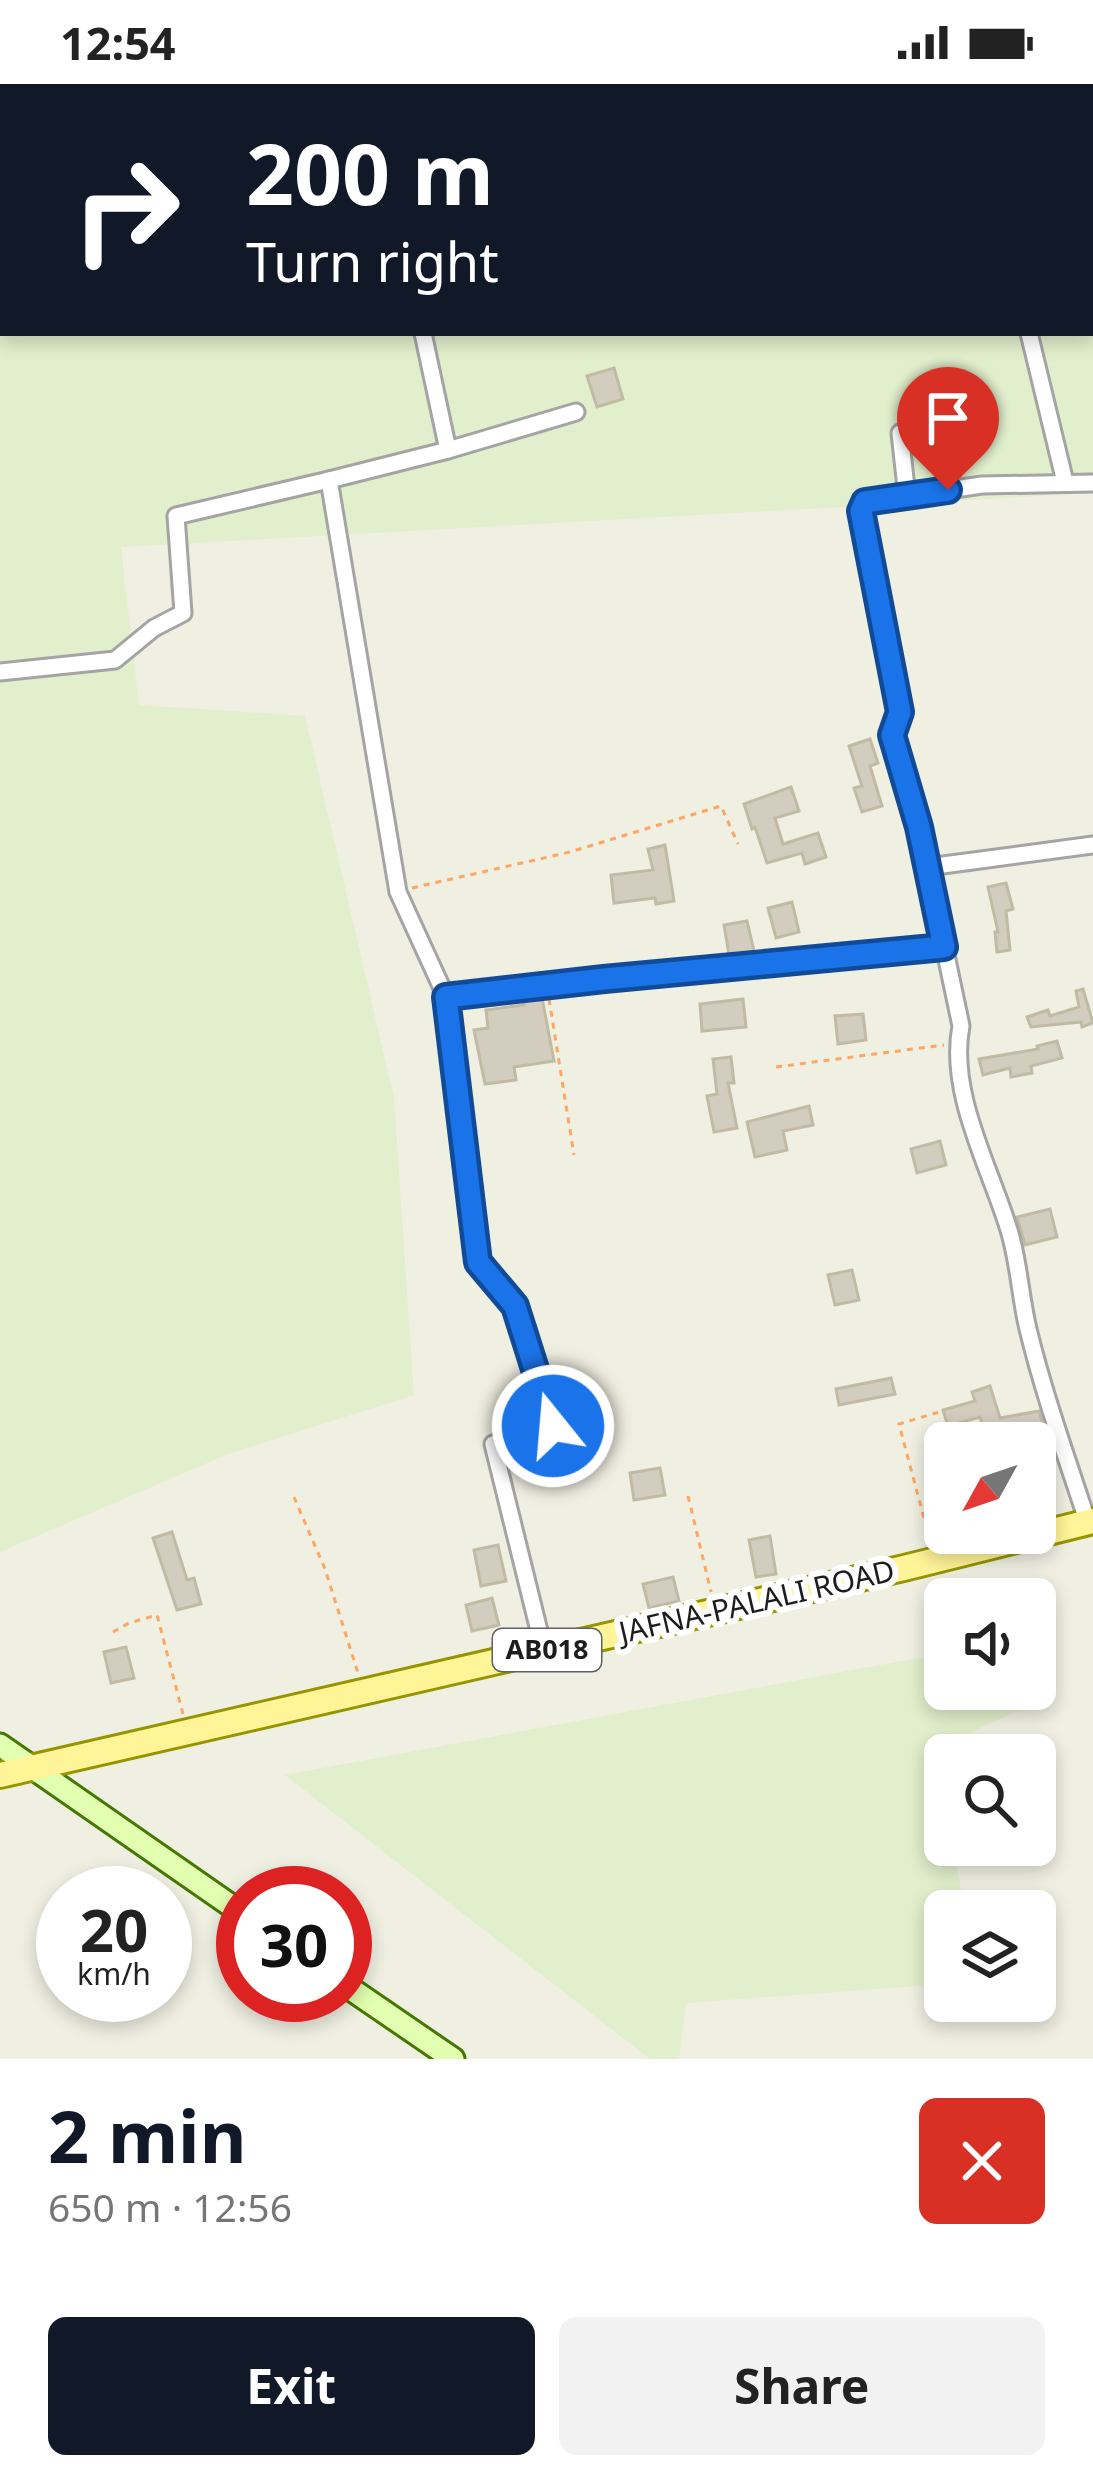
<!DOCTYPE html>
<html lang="en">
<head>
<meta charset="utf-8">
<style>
	:root { --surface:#fff; --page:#f2f2f2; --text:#222; --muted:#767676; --accent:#111827 }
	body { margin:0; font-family:"Noto Sans",sans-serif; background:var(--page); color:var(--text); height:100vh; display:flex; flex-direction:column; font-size:45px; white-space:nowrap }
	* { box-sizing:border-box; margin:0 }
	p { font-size:39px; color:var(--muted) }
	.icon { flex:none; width:66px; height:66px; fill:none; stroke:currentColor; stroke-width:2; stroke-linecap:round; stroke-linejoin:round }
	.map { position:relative; height:1975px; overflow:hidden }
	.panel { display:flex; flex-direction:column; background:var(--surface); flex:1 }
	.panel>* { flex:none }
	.hud { position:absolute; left:0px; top:0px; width:1095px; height:252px; box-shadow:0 6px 18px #0003; background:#111827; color:#fff; overflow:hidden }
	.needle { width:78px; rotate:230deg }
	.buttons { position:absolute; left:924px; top:1338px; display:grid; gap:24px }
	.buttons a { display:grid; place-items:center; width:132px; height:132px; border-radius:18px; background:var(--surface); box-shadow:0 6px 18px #0003; font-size:60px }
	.speed { position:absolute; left:36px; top:1782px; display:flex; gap:24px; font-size:60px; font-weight:700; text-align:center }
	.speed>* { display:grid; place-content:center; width:156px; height:156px; border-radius:50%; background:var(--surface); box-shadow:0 6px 18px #0003; line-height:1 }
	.speed small { font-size:30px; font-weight:400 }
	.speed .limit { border:18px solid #d22; background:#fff; color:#111 }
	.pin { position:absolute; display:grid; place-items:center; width:102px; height:102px; color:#fff; margin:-123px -51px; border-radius:50% 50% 50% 0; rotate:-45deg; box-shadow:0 0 12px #0007 }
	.pin .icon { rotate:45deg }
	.me { position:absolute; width:132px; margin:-66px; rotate:343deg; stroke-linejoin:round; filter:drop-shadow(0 0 9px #0008) }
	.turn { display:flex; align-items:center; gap:42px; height:252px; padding:0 48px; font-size:54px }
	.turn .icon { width:156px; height:156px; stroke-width:2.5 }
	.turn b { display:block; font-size:84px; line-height:102px }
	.round { display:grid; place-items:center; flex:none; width:126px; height:126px; border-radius:18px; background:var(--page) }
	.overview { display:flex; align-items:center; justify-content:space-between; height:204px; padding:0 48px }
	h1 { font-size:72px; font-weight:700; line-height:90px; color:var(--accent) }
	.primary-button { display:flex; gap:24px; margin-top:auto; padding:24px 48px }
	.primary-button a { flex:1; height:138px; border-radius:18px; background:var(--accent); color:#fff; font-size:48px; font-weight:700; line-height:138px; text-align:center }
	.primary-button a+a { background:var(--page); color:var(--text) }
	.status { display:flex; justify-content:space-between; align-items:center; height:84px; padding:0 60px; background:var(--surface); direction:ltr }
	.status svg { height:33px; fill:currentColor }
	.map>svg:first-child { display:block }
</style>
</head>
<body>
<div class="status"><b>12:54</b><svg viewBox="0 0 49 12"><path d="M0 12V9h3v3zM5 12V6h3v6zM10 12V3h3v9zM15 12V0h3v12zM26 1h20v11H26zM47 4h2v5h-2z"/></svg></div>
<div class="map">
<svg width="1093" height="1975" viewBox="0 0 1093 1975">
	<rect width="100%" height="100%" fill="#efefe2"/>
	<g fill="#e1efcc" fill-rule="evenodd">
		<path d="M0,0h1093v409l-972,54 18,158 166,11 89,382 20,297 -186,59 -228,98zM3,3h1089v246h-1089z"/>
		<path d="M945,1569v36h74l5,19 -94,43 15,67v27h6l15,66h-21v73l-259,19 -7,56h-29l-365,-284z"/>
	</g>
	<g fill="#d2cdbf" stroke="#c2bba3" stroke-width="3">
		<path d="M614,284l9,31 -26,8 -10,-31z"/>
		<path d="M870,655l8,24 -8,3 12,40 -20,6 -8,-24 8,-2 -13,-40z"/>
		<path d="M791,703l8,24 -24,7 8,26 35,-11 8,24 -21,7 -3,-11 -35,10 -12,-36 -3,2 -8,-25z"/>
		<path d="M665,761l9,56 -18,3 -1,-6 -41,5 -3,-28 42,-5 -5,-21z"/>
		<path d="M1006,799l7,26 -7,2 4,39 -13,2 -2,-20h3l-10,-45z"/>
		<path d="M792,818l7,30 -23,6 -8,-30z"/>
		<path d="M747,837l7,30 -25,4 -5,-30z"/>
		<path d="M1083,905l10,34 -11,4 -1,-5 -50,5 -4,-10 21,-7 2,6 29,-9 -3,-16z"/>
		<path d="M542,914l12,63 -40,6 2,13 -31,4 -11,-54 14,-2 -2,-18 38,-5 -1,-5z"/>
		<path d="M743,915l3,28 -44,4 -2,-27z"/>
		<path d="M863,930l3,26 -28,4 -3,-28z"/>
		<path d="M1057,957l5,17 -31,8 1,7 -21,4 -1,-9 -27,7 -4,-16 59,-10 -1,-3z"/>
		<path d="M731,973l3,26h-6l9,45 -23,4 -7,-36 10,-2 -4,-35z"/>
		<path d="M809,1022l4,19 -30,6 4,19 -32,7 -8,-35z"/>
		<path d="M940,1057l6,24 -29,8 -6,-24z"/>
		<path d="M1050,1125l7,28 -32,8 -8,-28z"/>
		<path d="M852,1186l7,30 -24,5 -7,-30z"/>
		<path d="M891,1294l4,16 -56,11 -3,-16z"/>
		<path d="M990,1302l10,32 39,-7 6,20 -32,5v-2l-25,8 -8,-25 -32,9 -5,-16 32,-9 -3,-9z"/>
		<path d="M660,1384l5,27 -31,5 -4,-27z"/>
		<path d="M172,1448l15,48 7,-2 7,26 -24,6 -24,-72z"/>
		<path d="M770,1452l6,38 -20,3 -7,-37z"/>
		<path d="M498,1461l8,36 -25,5 -7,-36z"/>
		<path d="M673,1493l6,24 -30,7 -6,-24z"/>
		<path d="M492,1514l7,27 -27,6 -6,-26z"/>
		<path d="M126,1563l8,31 -23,5 -7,-31z"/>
	</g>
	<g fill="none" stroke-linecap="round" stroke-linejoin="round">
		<g stroke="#a4a4a4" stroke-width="21">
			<g id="minor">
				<path d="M395,3l1,-3"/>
				<path d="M423,249l25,117"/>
				<path d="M1029,249l36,149"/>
				<path d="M907,413l-7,-64 58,-9"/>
				<path d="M0,588l115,-12 39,-32 29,-15 -7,-97 153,-36"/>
				<path d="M928,783l165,-22"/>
				<path d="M446,913l158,-19 341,-31"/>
				<path d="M1088,1439c-21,-64 -44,-128 -60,-194 -8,-33 -9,-67 -19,-99 -19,-63 -61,-137 -48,-204l-42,-199 -27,-92 8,-23 -39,-201 4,-9 117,-17 111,-2"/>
				<path d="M544,1567l-51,-207 59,-18 -37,-120 -37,-44 -32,-265 -48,-105 -69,-412 119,-30 128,-38"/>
			</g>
		</g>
		<g stroke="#447800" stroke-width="27">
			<g id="secondary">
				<path d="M0,1661l243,169"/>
				<path d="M345,1901l108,74"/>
			</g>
		</g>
		<g stroke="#969500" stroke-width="30">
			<path id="primary" d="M0,1691l904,-207 189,-47"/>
		</g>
		<g stroke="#ffa663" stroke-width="3" stroke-dasharray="6 6" stroke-linecap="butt">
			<path d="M412,804l158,-36 151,-46 17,38"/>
			<path d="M549,915l25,156"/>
			<path d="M776,983l168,-22"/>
			<path d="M688,1412l23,96"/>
			<path d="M294,1413l31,72 33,104"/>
			<path d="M930,1457l-31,-117 40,-12"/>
			<path d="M113,1548l16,-9 28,-8 26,99"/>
		</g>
		<use href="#minor" stroke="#fff" stroke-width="15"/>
		<use href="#secondary" stroke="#e1feb1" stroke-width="21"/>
		<use href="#primary" stroke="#fff497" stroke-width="24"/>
	</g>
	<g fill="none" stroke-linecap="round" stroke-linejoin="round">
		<g stroke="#114b97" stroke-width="30">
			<path id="route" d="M553,1342l-38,-120 -37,-44 -32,-265 158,-18 340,-32 -25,-120 -27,-92 8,-23 -39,-201 4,-9 83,-12"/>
		</g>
		<use href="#route" stroke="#1a73e8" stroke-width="21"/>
	</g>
	<g text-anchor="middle" stroke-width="12" stroke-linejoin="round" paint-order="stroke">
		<rect fill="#fff" stroke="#616161" stroke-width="3" x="493" y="1545" width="108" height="42" rx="9"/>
		<g font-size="27" font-weight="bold" fill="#1d1d1d">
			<text x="547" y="1575">AB018</text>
		</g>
		<g font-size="30" fill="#1d1d1d" stroke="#fff">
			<text transform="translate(757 1518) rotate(-13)" y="10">JAFNA-PALALI ROAD</text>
		</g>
	</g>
</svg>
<div class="buttons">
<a><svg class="needle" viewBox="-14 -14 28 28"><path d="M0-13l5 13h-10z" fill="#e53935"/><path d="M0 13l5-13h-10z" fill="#767676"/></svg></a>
<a><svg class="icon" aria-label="sound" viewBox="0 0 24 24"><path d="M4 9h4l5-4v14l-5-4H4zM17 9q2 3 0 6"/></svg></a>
<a><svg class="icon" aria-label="search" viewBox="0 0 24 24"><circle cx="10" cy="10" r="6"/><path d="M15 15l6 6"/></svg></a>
<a><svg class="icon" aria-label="layers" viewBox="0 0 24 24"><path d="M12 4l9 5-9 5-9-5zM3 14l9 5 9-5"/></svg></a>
</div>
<div class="speed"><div>20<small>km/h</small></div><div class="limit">30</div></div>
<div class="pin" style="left:948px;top:406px;background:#d93025"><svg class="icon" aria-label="arrive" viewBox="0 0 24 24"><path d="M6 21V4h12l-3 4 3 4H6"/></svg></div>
<svg class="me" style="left:553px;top:1342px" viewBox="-20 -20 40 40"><circle r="17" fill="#1a73e8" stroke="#fff" stroke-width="3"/><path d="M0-11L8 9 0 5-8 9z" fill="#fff"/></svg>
<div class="hud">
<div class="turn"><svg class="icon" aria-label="right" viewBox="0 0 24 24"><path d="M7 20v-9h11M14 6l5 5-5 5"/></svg><div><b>200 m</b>Turn right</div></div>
</div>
</div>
<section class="panel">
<div class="overview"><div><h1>2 min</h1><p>650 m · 12:56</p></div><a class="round" style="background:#d93025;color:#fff"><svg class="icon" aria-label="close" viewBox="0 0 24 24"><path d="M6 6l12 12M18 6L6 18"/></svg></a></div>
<div class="primary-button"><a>Exit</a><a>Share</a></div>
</section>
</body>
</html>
